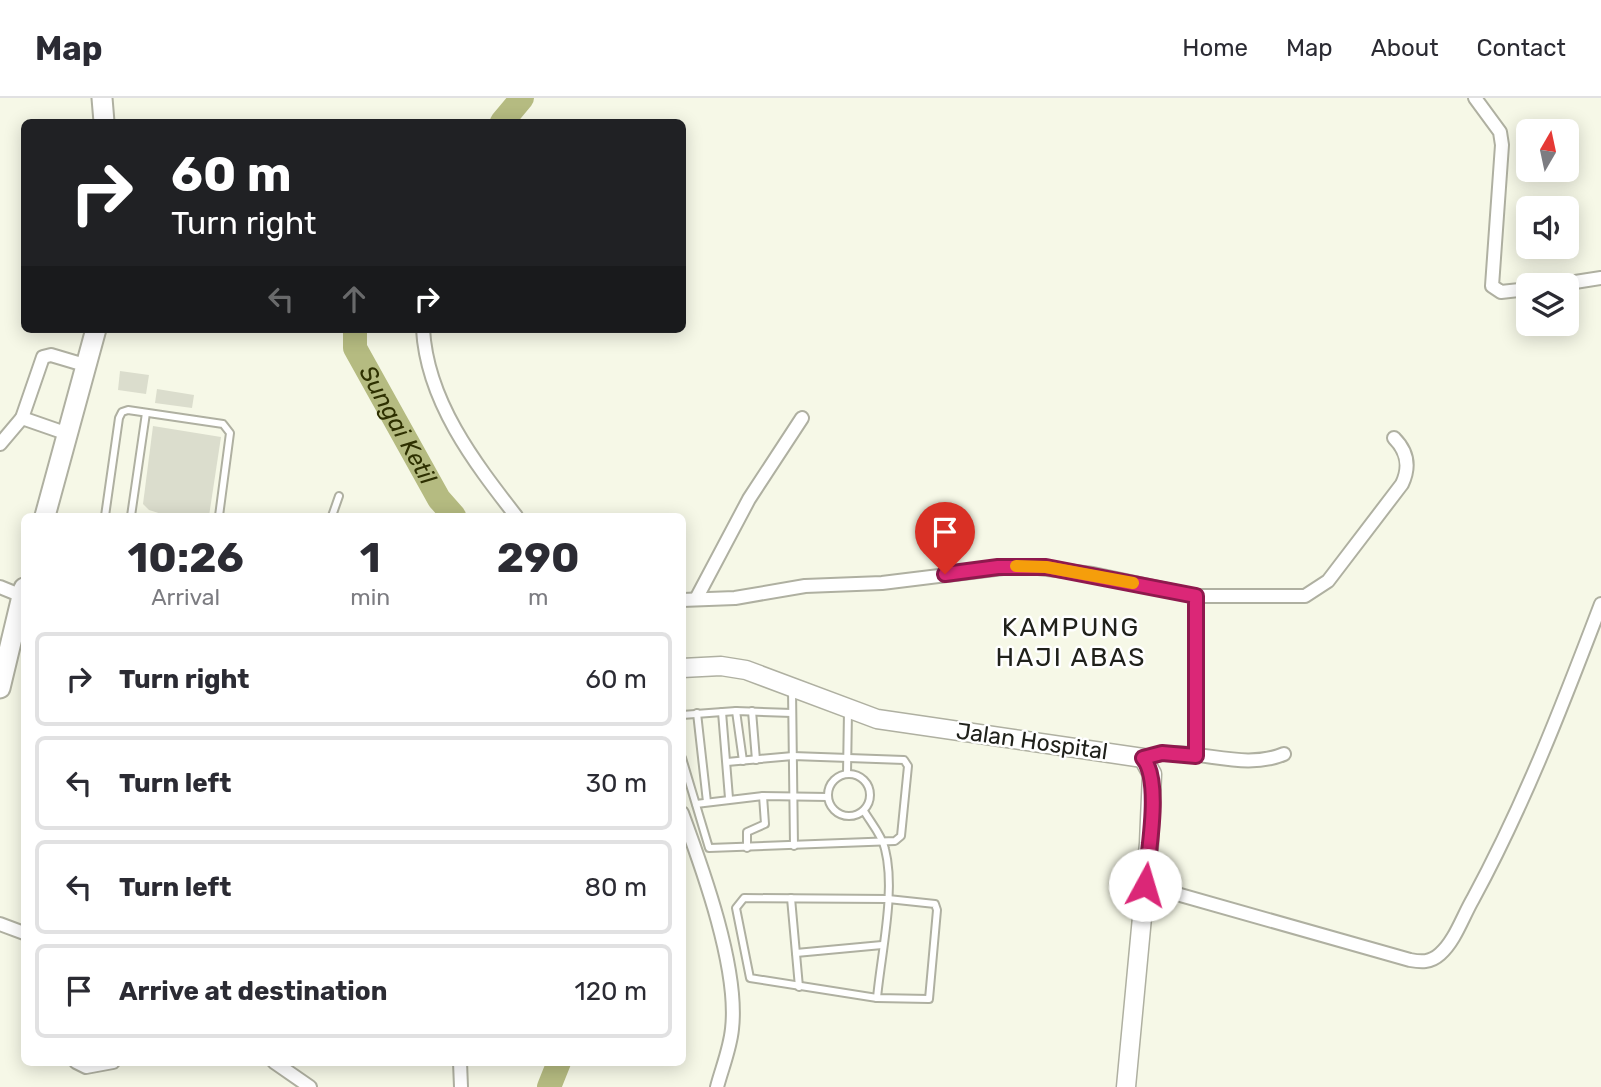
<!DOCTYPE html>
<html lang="en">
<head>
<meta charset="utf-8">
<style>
	:root { --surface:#fff; --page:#f7f7f7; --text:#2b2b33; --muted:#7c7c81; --line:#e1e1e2 }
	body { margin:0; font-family:Rubik,sans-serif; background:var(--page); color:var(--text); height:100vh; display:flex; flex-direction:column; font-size:26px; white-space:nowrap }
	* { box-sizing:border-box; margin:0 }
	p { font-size:23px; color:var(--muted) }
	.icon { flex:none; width:38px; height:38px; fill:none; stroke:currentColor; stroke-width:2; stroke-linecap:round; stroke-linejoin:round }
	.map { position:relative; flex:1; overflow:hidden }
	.panel { position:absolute; left:21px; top:415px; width:665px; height:553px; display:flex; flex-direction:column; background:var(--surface); border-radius:10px; box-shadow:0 4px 18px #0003 }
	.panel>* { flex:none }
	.top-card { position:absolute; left:21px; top:21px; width:665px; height:214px; border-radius:10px; box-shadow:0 4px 18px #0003; background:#202124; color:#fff; overflow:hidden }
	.needle { width:46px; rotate:9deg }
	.controls { position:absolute; left:1516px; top:21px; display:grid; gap:14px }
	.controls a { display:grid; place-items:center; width:63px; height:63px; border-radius:10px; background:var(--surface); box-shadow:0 4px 18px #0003; font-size:35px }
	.pin { position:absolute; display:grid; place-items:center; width:60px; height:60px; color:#fff; margin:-72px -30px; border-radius:50% 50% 50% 0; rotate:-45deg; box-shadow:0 0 7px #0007 }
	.pin .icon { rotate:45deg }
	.me { position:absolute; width:77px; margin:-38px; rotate:6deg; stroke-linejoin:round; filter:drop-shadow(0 0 5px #0008) }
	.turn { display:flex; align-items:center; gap:24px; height:147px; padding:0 35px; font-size:32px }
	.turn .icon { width:91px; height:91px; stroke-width:2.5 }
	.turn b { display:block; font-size:49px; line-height:60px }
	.lanes { display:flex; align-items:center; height:66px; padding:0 35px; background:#0003; justify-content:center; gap:35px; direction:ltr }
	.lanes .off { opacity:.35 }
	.eta { display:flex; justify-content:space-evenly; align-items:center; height:119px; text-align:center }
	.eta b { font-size:42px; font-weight:700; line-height:49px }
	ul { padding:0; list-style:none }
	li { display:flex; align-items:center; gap:21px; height:94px; margin:0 14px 10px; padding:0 21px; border:4px solid var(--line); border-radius:10px }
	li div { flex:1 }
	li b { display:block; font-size:26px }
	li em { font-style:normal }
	header { display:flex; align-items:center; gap:42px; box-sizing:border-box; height:98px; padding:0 35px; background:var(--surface); border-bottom:2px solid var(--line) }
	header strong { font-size:33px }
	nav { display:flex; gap:38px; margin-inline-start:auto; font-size:24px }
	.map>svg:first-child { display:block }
</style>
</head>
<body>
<header>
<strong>Map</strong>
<nav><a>Home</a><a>Map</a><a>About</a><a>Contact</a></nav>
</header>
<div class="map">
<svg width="1601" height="989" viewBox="0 0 1601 989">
	<rect width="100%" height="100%" fill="#f6f8e7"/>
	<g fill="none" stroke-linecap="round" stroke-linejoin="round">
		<g stroke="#b5bb81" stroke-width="24">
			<path d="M502,24l20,-24"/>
			<path id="s1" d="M355,231v19l84,151 15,17"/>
			<path d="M549,989l10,-25"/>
		</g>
	</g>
	<g fill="#dbddcd">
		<path d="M120,273l29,4 -3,19 -28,-4z"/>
		<path d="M157,291l37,6 -2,13 -37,-5z"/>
		<path d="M153,328l68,11 -12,79h-41l-19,-6 -6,-6z"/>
	</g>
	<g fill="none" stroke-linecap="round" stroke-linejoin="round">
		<g stroke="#afb0a1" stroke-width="10">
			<g id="lane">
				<path d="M105,418l14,-98 3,-6 6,-2 95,14 7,9 -11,83"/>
				<path d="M131,418l15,-103"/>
				<path d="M332,418l7,-20"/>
				<path d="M792,592l2,156"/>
				<path d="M736,613l7,50"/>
				<path d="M752,613l4,49"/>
				<path d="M722,614l7,86"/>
				<path d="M697,615l10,89"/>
				<path d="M682,617l54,-4 56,2"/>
				<path d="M682,660l27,90 186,-7 6,-5 7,-70 -4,-6 -111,-4 -66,6"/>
				<path d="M847,676l1,-63"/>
				<circle cx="849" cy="697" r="21"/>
				<path d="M696,706l67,-8 65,1"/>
				<path d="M864,713c7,12 18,24 21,38 11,42 -4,105 -8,149"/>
				<path d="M747,750v-16l18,-8 -2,-28"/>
				<path d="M744,800l144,1 47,5 2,6 -8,89 -52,-1 -127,-20 -14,-70z"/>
				<path d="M791,800l8,89"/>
				<path d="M796,855l86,-8"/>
			</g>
		</g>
		<g stroke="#afb0a1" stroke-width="16">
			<g id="street">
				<path d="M1475,0l25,34 2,13 -10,141 9,6 27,-3"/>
				<path d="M1556,187l45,-7"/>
				<path d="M423,231c4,72 51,133 93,187"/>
				<path d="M22,320l21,-61 8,-2 37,11"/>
				<path d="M0,346l22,-26 46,16"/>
				<path d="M0,489l22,9"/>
				<path d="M696,501l53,-100 53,-81"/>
				<path d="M682,502l53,-2 70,-12 77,-3 138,-17 73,8 103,22h109l23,-15 74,-97c8,-17 6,-32 -8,-46"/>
				<path d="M1196,658v-160"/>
				<path d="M1143,660c46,-16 95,15 141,-4"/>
				<path d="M682,715c21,57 57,156 50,216 -2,20 -10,39 -15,58"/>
				<path d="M1145,787l265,75c11,2 20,3 30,-6 15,-13 23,-38 33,-55 51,-94 90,-195 128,-295"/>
				<path d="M0,826l24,9"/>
				<path d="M76,964l10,5 27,-5"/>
				<path d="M274,964l36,25"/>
				<path d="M460,964l1,25"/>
			</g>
		</g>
		<g stroke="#afb0a1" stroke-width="21">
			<path id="secondary" d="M682,570l39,-2 25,4 131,49 266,39 9,16 -3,69 -23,244"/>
		</g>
		<g stroke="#afb0a1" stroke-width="23">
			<g id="primary">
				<path d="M102,0l2,24"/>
				<path d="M45,418l51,-187"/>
				<path d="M0,590l24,-100"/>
			</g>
		</g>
		<use href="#lane" stroke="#fff" stroke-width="6"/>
		<use href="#street" stroke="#fff" stroke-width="12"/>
		<use href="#secondary" stroke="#fff" stroke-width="18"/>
		<use href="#primary" stroke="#fff" stroke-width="19"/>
	</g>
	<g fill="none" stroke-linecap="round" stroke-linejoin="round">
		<g stroke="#8e194d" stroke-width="18">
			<path id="route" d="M945,476l53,-7h48l150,29v160l-34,-3 -19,5c19,22 5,97 2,127"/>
		</g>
		<use href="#route" stroke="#db2777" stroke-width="12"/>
		<path stroke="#f59e0b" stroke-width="12" d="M1016,468l30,1 87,16"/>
	</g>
	<g text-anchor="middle" stroke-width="5" stroke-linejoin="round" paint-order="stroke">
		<g font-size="23" fill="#20211b" stroke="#fff">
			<text transform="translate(1032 643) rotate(8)" y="8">Jalan Hospital</text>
		</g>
		<g font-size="24" font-style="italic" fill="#2e3001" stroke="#fff">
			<text dy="8" stroke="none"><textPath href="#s1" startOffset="107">Sungai Ketil</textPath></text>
		</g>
		<g font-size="26" letter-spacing="2" fill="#20211b" stroke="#fff">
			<text x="1071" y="538">KAMPUNG<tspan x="1071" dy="30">HAJI ABAS</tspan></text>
		</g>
	</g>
</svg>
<div class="controls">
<a><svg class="needle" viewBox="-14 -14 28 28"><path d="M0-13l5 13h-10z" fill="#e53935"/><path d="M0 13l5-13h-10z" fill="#7c7c81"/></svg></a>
<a><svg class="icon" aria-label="sound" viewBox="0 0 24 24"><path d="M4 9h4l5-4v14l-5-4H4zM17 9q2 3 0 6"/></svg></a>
<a><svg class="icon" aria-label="layers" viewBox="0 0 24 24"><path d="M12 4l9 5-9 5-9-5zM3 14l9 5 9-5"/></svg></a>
</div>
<div class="pin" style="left:945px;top:476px;background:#d93025"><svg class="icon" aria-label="arrive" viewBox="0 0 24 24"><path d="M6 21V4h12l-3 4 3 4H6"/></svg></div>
<svg class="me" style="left:1145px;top:787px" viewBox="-20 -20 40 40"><circle r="19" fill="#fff"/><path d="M0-13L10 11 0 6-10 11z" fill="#db2777"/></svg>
<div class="top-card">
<div class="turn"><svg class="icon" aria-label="right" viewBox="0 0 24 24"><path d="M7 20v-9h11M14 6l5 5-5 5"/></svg><div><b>60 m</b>Turn right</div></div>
<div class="lanes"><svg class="icon off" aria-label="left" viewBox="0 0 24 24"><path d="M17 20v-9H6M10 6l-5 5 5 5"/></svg><svg class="icon off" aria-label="ahead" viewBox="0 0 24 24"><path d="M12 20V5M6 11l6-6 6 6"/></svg><svg class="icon" aria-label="right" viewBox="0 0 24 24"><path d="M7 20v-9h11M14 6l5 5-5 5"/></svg></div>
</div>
<section class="panel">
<div class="eta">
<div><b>10:26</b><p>Arrival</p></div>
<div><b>1</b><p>min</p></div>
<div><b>290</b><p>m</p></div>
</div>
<ul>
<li><svg class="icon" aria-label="right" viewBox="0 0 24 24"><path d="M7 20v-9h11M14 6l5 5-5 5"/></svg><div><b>Turn right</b></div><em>60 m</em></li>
<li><svg class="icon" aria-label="left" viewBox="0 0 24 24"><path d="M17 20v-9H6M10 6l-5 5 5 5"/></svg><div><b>Turn left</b></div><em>30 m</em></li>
<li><svg class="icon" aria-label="left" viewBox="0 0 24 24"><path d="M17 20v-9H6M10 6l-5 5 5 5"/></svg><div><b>Turn left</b></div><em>80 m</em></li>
<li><svg class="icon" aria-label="arrive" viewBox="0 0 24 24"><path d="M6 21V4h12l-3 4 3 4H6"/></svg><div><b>Arrive at destination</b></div><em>120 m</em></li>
</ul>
</section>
</div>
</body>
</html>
